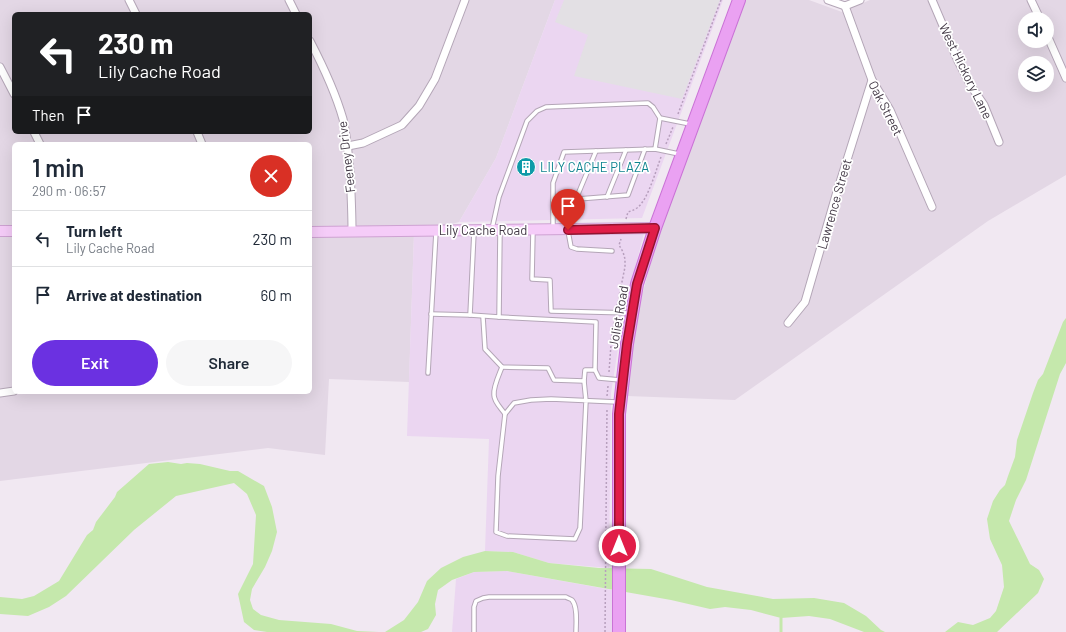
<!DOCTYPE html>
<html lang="en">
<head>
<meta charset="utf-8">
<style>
	:root { --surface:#fff; --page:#f6f6f7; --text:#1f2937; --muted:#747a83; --line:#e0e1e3; --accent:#6b31e1 }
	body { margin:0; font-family:Barlow,sans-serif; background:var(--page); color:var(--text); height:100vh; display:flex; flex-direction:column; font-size:15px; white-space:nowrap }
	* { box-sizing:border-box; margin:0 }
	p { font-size:13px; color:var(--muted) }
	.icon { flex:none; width:22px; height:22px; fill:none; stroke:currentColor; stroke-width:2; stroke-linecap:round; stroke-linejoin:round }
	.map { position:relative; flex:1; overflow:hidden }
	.details { position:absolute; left:12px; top:142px; width:300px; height:252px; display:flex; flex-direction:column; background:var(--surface); border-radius:6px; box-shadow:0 4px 16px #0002 }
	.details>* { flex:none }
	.banner { position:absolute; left:12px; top:12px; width:300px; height:122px; border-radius:6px; box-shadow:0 4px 16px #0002; background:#202124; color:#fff; overflow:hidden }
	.fabs { position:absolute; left:1018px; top:12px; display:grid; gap:8px }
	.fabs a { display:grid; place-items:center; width:36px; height:36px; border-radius:50%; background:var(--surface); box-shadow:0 4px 16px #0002; font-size:20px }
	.pin { position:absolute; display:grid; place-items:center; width:34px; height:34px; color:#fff; margin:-41px -17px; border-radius:50% 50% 50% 0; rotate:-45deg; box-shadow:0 0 4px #0007 }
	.pin .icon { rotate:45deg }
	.me { position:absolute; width:44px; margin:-22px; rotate:0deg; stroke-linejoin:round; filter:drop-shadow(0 0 3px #0008) }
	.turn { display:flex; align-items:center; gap:14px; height:84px; padding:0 20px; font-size:18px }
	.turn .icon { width:52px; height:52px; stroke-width:2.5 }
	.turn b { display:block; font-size:28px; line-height:34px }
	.then { display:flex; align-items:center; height:38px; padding:0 20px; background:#0003; gap:8px; font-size:15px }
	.round { display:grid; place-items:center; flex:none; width:42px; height:42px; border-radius:21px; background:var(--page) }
	.head { display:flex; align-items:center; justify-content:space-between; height:68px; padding:0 20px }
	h1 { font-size:24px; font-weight:600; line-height:30px }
	.button { display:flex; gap:8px; margin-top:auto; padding:8px 20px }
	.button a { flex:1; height:46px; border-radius:24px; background:var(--accent); color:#fff; font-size:16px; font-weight:600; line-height:46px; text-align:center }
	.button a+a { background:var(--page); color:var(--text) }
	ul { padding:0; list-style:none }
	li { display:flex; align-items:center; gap:12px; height:56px; padding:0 20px; border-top:1px solid var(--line) }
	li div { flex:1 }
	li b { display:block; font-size:15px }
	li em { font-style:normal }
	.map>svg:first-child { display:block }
</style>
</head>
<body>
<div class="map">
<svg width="1066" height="632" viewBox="0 0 1066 632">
	<rect width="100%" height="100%" fill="#f1e8f2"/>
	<g fill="#e3d7e5" fill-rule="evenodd">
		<path d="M0,0h555l-59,158 -37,64 -45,12 -5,148 -80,-3 -4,76 -57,-7 -268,33zM14,14h296v118h-296zM14,144h296v248h-296z"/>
		<path d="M745,0h64l33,12 28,-12h196v175l-78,46 -253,179 -108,-4 9,-78 19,-71zM1025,19h22v22h-22zM1025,63h22v22h-22z"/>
	</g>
	<g fill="#ebd6f1">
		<path d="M555,0h168l-81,218 -183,4 37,-64z"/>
		<path d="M644,233l-20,78 -13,82 -2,175 -60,-5 -36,-11 -28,-1 4,-112 -82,-3 7,-202z"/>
		<path d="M507,571l105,19v42h-160l4,-53 18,-7z"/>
	</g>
	<path fill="#e3e0e4" d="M564,0h156l-38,99 -108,-23 14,-41 -33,-13z"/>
	<g fill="#c5e8ac">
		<path d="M1066,318v45l-6,11 -34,106 -10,20 -7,21 21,43 9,6 5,9 -6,14 -41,39h-52l13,-10 15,3 17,-7 6,-7 8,-24 -2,-22 -12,-26 -3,-20 6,-18 7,-11 5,-5 3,-9 7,-19 2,-17 16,-47 5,-13 5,-6 20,-52z"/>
		<path d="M168,462l13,2 6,-1 13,1 30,7h8l26,15 8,21 5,25 -5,19 -7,16 -13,22 -2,11 3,9 8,6 18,5 52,4 26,7 22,1h-112l-13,-2 -10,-8 -6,-28 15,-30 3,-49 -9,-21 -13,-11 -58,13 -42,34 -68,66 -17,11 -21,9 -28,-2v-17l22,2 12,-3 25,-15 28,-46 6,-5 3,-8 19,-25 2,-5 32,-28z"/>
		<path d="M485,551l28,1 36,11 50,5 52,1 56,18 66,12 41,-1 30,5 22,13 15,14 4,2h-21l-34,-13 -21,-3 -28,2 -30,-8 -26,-3 -15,2 -39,-9 -164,-29 -33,1 -22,8 -14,10 -3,14 1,11 -8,14 -7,3h-36l19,-12 14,-18 9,-21 14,-13 22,-11z"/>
	</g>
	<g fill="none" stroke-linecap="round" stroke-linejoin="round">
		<path stroke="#c5e8ac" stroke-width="3" d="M781,632v-14"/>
		<g stroke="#b4a6b7" stroke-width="5.5">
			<g id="lane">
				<path d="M655,149l5,-31"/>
				<path d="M607,197l19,-47"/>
				<path d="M576,199l20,-48"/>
				<path d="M553,201l75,-6 17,-46"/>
				<path d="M553,228v-45l11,-31 91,-3 24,5"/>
				<path d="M492,229l7,-32 28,-76 10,-10 9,-4 102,-4 5,4 7,11 30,6"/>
				<path d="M533,231l-1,48 18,1 1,31 80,2"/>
				<path d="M568,231l3,16 6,2 35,2"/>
				<path d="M431,314l39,1 29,2 1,-86"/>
				<path d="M470,315l4,-83"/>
				<path d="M483,317l2,32 17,18 46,1 6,12 30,1 1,-11h10l1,-48 -97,-5"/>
				<path d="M502,367c-3,8 -9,20 -8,28 0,7 7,13 11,19"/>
				<path d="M595,370l4,8 21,2"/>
				<path d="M428,373l8,-141"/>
				<path d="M584,381l2,20 -6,127 -5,11 -68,-3 -11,-4 2,-56 7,-62 9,-11 17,-3 20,-1 66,3"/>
				<path d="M474,632v-25l2,-6 7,-3 6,-1h77c1,1 5,2 6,3 6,7 4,23 4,32"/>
			</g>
		</g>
		<g stroke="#b4a6b7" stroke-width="9">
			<g id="street">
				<path d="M129,0l7,14"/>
				<path d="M289,0l7,14"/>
				<path d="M828,0l17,6 15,-6"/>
				<path d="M932,0l26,61 13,25 13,19 15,37"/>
				<path d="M1031,0l9,19"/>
				<path d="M845,6l27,74 18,30 42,97"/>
				<path d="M1047,35l19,43"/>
				<path d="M310,41c13,25 25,50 33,78 4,17 5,34 7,52 1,20 2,40 2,60"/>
				<path d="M0,67l14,27"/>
				<path d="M34,132l6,12"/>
				<path d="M197,132l5,12"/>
				<path d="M348,146l15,-3 39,-18 17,-19 16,-27 30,-79"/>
				<path d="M788,323l17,-21 31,-107 36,-115"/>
				<path d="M0,393l14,-2"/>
			</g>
		</g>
		<g stroke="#cea2d2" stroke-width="12">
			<g id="secondary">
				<path d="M0,231h14"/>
				<path d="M310,232l345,-4"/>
			</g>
		</g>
		<g stroke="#ca73d6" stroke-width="14">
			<path id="primary" d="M619,632v-218l8,-70 10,-60 18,-56 84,-228"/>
		</g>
		<g stroke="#b79fbd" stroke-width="1.5" stroke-dasharray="2 2" stroke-linecap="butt">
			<path d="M678,114l43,-114"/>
			<path d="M666,144l7,-17"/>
			<path d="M626,219l2,-7c3,-1 6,-2 9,-4 11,-8 19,-38 24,-51"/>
			<path d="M617,306l8,-39v-8l-2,-7 -4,-7 2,-6"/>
			<path d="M609,372l3,-41 3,-13"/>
			<path d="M607,396l1,-10"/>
			<path d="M605,632l2,-224"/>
		</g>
		<use href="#lane" stroke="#fff" stroke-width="3.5"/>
		<use href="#street" stroke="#fff" stroke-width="7"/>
		<use href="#secondary" stroke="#f5ccf8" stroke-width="10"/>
		<use href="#primary" stroke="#eaa1f2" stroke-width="12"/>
	</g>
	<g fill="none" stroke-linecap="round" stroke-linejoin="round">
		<g stroke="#92132f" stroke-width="10">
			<path id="route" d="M568,230l87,-2 -18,56 -10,60 -8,70v132"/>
		</g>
		<use href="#route" stroke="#e11d48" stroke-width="7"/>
	</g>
	<defs>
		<g id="building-disc" transform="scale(1)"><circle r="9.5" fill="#0f9aa8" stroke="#fff"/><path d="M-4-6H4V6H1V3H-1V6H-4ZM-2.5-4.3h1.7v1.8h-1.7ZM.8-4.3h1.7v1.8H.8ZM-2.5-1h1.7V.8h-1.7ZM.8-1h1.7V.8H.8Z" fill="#fff"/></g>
	</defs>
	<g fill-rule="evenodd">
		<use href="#building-disc" x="526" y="167"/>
	</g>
	<g text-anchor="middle" stroke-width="3.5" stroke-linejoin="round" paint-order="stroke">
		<g font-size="13" fill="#423845" stroke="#fff">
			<text transform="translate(966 71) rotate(64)" y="5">West Hickory Lane</text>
			<text transform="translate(886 108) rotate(63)" y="5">Oak Street</text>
			<text transform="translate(346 157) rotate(-97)" y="5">Feeney Drive</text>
			<text transform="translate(834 204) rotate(-74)" y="5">Lawrence Street</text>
			<text x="483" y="235">Lily Cache Road</text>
			<text transform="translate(618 317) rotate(-80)" y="5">Joliet Road</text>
		</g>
		<g font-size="13" fill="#0d838f" stroke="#fff" text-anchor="start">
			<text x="540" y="172">LILY CACHE PLAZA</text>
		</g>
	</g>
</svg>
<div class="fabs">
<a><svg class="icon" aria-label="sound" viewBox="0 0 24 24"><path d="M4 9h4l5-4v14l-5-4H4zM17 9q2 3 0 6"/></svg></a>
<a><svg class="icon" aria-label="layers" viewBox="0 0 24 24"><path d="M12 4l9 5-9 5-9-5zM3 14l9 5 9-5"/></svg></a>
</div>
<div class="pin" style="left:568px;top:230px;background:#d93025"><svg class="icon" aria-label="arrive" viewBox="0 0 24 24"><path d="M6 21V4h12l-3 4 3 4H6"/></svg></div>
<svg class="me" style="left:619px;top:546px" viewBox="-20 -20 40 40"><circle r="17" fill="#e11d48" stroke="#fff" stroke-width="3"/><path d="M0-11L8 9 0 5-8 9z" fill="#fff"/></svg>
<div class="banner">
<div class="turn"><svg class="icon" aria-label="left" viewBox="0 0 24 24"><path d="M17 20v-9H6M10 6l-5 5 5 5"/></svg><div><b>230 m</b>Lily Cache Road</div></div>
<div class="then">Then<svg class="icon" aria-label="arrive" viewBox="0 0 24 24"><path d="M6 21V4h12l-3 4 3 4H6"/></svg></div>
</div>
<section class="details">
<div class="head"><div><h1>1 min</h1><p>290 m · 06:57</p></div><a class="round" style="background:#d93025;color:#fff"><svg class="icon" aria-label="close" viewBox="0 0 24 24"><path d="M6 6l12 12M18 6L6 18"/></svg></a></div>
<ul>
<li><svg class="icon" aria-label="left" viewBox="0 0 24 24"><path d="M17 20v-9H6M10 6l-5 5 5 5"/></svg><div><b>Turn left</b><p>Lily Cache Road</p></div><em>230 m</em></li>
<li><svg class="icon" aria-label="arrive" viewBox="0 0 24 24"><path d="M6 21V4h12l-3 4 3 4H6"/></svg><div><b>Arrive at destination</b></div><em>60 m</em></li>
</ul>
<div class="button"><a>Exit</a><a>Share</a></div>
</section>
</div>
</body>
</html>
